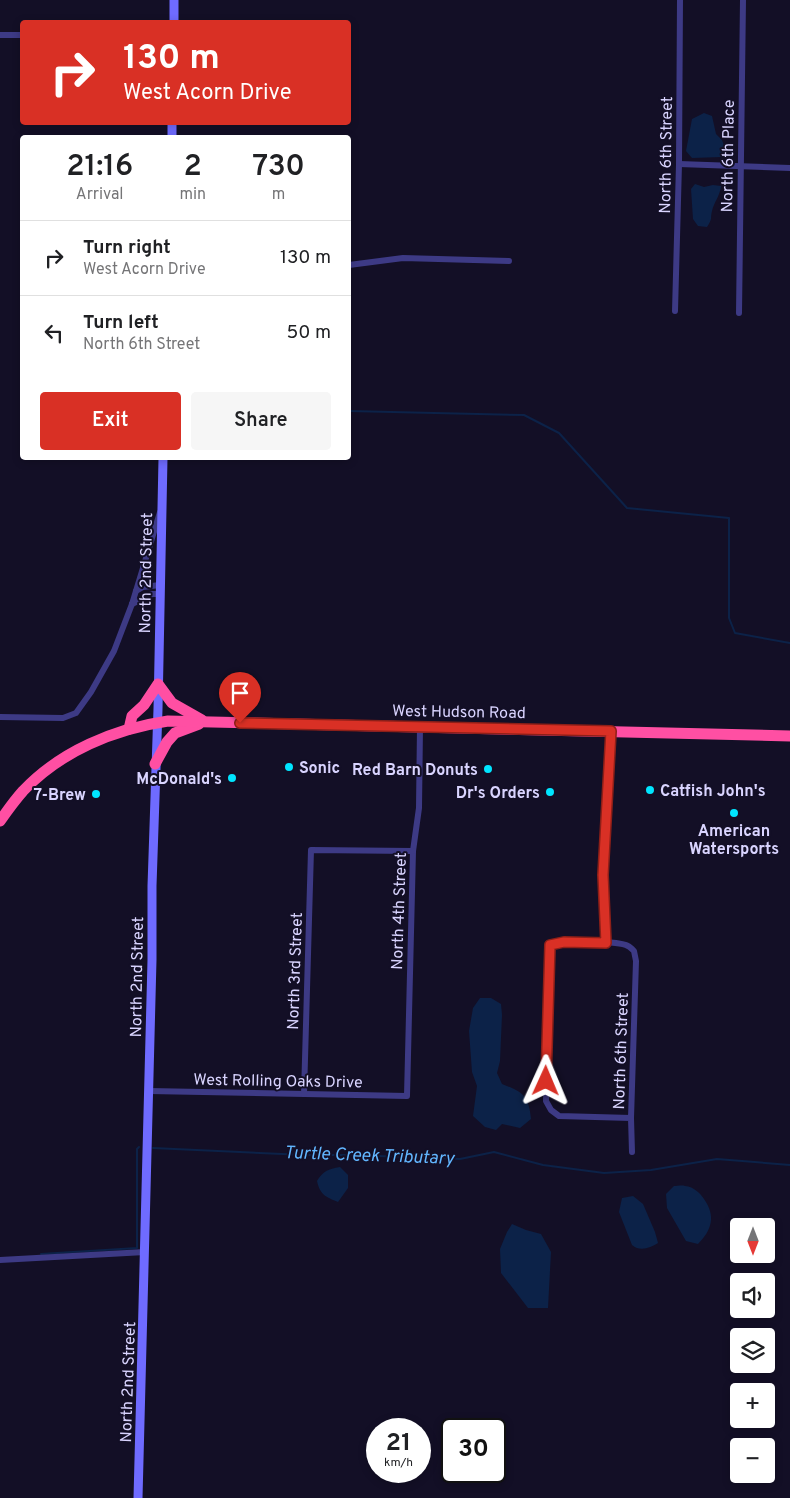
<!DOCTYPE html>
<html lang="en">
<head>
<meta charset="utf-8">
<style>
	:root { --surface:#fff; --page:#f6f6f6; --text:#202124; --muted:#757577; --line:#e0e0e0; --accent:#d93025 }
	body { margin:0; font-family:Overpass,sans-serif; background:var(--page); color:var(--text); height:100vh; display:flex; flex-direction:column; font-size:19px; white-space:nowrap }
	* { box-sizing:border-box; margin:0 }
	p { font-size:16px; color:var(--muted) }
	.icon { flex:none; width:28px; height:28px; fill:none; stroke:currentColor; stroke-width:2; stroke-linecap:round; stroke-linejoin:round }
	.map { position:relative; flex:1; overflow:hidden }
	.panel { position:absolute; left:20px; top:135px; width:331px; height:325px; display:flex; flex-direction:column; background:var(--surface); border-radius:5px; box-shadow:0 2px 8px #0003 }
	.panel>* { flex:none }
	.banner { position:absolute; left:20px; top:20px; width:331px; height:105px; border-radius:5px; box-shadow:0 2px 8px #0003; background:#d93025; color:#fff; overflow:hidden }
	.needle { width:32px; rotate:180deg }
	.tools { position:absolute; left:730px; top:1218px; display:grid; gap:10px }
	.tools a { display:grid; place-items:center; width:45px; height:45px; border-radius:5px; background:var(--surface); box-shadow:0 2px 8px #0003; font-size:25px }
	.speed { position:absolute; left:366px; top:1418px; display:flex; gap:10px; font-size:25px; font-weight:700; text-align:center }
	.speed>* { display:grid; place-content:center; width:65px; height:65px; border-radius:50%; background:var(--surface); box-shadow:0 2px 8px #0003; line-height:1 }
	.speed small { font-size:12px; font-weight:400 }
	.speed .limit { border:2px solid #111; border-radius:8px; background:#fff; color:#111 }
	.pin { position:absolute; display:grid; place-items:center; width:42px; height:42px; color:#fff; margin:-51px -21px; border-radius:50% 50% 50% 0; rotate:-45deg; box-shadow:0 0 5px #0007 }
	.pin .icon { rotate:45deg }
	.me { position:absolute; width:55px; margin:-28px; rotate:1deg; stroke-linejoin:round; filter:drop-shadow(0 0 4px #0008) }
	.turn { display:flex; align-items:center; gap:18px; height:105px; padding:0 20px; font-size:22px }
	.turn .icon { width:65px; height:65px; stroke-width:2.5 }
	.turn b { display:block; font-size:35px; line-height:42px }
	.eta { display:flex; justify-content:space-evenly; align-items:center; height:85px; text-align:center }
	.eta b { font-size:30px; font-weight:600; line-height:35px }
	.cta { display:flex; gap:10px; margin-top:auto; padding:10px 20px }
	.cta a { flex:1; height:58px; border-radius:5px; background:var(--accent); color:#fff; font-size:20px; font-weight:600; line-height:58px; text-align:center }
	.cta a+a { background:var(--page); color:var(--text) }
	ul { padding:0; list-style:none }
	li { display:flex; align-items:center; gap:15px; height:75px; padding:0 20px; border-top:1px solid var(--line) }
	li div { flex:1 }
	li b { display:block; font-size:19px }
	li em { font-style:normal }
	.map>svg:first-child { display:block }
</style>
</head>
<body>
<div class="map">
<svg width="790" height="1498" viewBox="0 0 790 1498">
	<rect width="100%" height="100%" fill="#130f26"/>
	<g fill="#0c2248">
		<path d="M704,113l8,3 4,18 6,6 5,14 -5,3 -30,1 -6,-7 6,-32z"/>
		<path d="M695,184l9,3 9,-2 8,1c-1,10 -7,16 -9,25 -2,8 1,7 -5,16l-9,-1 -5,-7 -2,-30z"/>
		<path d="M480,998h11l10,6 1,11 -2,46 -3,12 5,11c21,8 27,12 29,35l-11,9 -18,-4 -6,6 -11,-3 -12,-11 4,-30 -5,-14 -3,-41 4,-23z"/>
		<path d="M340,1167l8,8v13l-10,14c-12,-5 -18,-7 -21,-21 6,-10 11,-12 23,-14z"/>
		<path d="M674,1186c3,0 8,-1 11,0 9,1 15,7 19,13 12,17 8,31 -6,45l-12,-3 -19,-33 -1,-14z"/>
		<path d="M633,1196l10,8 12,28 3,11c-8,5 -18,9 -26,2l-13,-33 3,-14z"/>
		<path d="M512,1224l14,6 15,4 10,18 -3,56h-20l-27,-35 -1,-24 7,-17z"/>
	</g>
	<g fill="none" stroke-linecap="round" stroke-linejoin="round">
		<g stroke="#0c2248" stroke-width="2">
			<path d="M349,411l175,4 35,18 68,75 102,10v100l6,15 55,10"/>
			<path d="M153,1148l152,7h46l109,4 34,-7 49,13 61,8 47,-3 66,-11 73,6"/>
			<path d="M41,1254l96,-6v-99l2,-2"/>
		</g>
		<g stroke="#3d3a85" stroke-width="6">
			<path d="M0,35h22"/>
			<path d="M679,164l111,4"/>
			<path d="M349,265l54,-7 106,3"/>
			<path d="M675,311l4,-147 1,-164"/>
			<path d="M739,313l4,-313"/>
			<path d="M136,591l7,-4 17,-2"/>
			<path d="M132,604l20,-10h8"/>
			<path d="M0,717l63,1 13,-5 15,-21 23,-41 18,-47 28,-92"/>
			<path d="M606,943l-3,-68 8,-144"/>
			<path d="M149,1091l258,5 6,-245 6,-43 1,-81"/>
			<path d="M304,1094l7,-244 102,1"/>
			<path d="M631,1118l-72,-2 -8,-6 -5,-9 4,-156c13,-3 67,-5 78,1 2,1 4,3 6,5l2,10 -5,157 1,34"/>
			<path d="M0,1260l145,-8"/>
		</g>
		<g stroke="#6f6bff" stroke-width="9">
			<path d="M174,22v-22"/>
			<path d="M172,138v-16"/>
			<path d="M138,1498l14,-538v-74l6,-177 5,-251"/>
		</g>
		<g stroke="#ff4fa3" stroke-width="11">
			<path d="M129,729l3,-13 12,-11 14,-21 14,19 30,17"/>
			<path d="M155,764l12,-22 8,-9 24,-9"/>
			<path d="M0,821c7,-10 15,-21 23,-30 38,-40 91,-62 145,-70l622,15"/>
		</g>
	</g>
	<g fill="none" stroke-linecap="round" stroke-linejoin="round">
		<g stroke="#8d1f18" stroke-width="12">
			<path id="route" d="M240,723l371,8 -8,144 3,68 -42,-1 -14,3 -4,136"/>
		</g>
		<use href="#route" stroke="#d93025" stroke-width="9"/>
	</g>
	<g fill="#00e5ff" stroke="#130f26" stroke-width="2">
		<circle cx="289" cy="767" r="5"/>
		<circle cx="488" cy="769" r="5"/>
		<circle cx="232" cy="778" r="5"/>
		<circle cx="650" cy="790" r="5"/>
		<circle cx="550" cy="792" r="5"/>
		<circle cx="96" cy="794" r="5"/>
		<circle cx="734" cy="813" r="5"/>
	</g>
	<g text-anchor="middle" stroke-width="4" stroke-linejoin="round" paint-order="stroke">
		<g font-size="16" fill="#d9d4ff" stroke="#130f26">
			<text transform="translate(665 155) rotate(-89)" y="6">North 6th Street</text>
			<text transform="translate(727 156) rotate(-89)" y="6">North 6th Place</text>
			<text transform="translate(145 573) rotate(-89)" y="6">North 2nd Street</text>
			<text transform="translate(459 711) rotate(1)" y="6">West Hudson Road</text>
			<text transform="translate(398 911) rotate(-88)" y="6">North 4th Street</text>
			<text transform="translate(294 971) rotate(-88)" y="6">North 3rd Street</text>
			<text transform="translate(136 977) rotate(-89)" y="6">North 2nd Street</text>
			<text transform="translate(620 1051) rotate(-88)" y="6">North 6th Street</text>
			<text transform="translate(278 1080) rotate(1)" y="6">West Rolling Oaks Drive</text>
			<text transform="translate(127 1382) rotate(-88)" y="6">North 2nd Street</text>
		</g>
		<g font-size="16" font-weight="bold" fill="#d9d4ff" stroke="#130f26" text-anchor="end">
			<text x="299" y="773" text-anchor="start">Sonic</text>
			<text x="478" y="775">Red Barn Donuts</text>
			<text x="222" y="784">McDonald's</text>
			<text x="660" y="796" text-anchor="start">Catfish John's</text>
			<text x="540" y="798">Dr's Orders</text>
			<text x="86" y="800">7-Brew</text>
			<text x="734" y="836" text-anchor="middle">American<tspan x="734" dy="18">Watersports</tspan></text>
		</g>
		<g font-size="18" font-style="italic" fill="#62b6ff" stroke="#130f26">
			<text transform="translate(369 1155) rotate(2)" y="6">Turtle Creek Tributary</text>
		</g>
	</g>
</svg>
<div class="tools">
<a><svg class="needle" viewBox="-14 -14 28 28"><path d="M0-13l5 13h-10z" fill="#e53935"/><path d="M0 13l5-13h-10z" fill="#757577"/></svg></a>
<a><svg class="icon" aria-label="sound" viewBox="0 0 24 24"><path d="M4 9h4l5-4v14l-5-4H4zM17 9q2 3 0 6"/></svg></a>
<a><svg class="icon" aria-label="layers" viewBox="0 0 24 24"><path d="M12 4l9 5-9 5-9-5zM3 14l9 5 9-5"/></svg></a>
<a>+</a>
<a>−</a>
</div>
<div class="speed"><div>21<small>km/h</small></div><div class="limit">30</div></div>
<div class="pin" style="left:240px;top:723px;background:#d93025"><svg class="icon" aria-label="arrive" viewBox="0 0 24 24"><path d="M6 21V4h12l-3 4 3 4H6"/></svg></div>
<svg class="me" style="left:546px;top:1081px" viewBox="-20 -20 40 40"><path d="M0-17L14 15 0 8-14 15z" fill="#d93025" stroke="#fff" stroke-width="4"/></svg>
<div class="banner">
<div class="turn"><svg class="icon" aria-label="right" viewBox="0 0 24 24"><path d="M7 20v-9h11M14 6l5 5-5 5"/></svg><div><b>130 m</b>West Acorn Drive</div></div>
</div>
<section class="panel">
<div class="eta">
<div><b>21:16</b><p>Arrival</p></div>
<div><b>2</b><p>min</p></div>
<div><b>730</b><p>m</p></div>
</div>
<ul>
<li><svg class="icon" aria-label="right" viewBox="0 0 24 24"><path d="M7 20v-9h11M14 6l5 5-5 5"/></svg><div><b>Turn right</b><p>West Acorn Drive</p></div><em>130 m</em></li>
<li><svg class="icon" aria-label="left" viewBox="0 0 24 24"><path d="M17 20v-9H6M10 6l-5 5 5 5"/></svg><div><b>Turn left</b><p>North 6th Street</p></div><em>50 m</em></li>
</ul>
<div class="cta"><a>Exit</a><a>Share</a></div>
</section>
</div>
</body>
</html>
